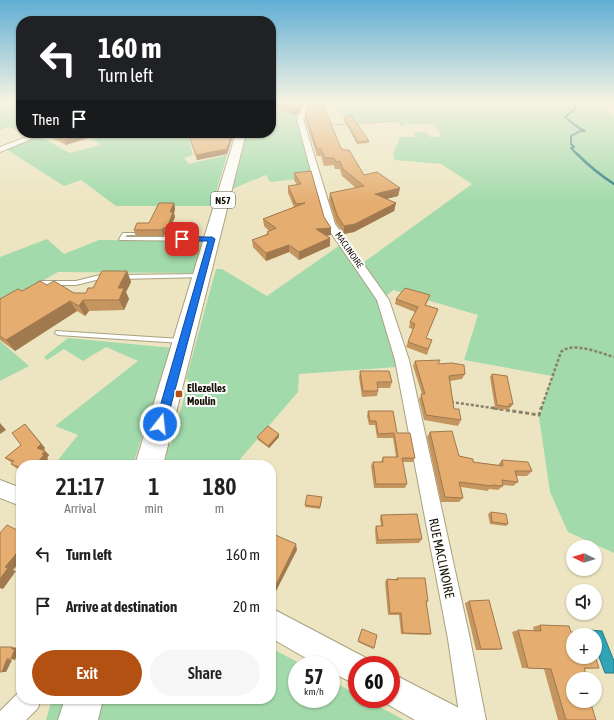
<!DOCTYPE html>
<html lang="en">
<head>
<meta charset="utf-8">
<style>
	:root { --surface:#fff; --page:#f6f6f6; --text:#222; --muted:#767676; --accent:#b35112 }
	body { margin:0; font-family:"Asap Condensed",sans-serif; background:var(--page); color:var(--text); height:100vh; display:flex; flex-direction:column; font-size:15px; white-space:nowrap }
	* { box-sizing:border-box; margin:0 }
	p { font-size:13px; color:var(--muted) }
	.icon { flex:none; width:22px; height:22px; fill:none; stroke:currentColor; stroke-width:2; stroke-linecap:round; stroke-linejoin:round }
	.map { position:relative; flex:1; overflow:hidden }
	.side { position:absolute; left:16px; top:460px; width:260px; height:244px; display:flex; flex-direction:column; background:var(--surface); border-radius:16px; box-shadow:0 1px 3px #0004 }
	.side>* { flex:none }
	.guide { position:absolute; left:16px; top:16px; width:260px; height:122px; border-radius:16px; box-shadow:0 1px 3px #0004; background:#202124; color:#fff; overflow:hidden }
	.needle { width:26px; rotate:275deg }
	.fabs { position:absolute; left:566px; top:540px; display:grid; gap:8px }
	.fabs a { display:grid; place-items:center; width:36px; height:36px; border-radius:50%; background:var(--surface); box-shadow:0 1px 3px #0004; font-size:20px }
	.speed { position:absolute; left:288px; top:656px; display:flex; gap:8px; font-size:20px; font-weight:700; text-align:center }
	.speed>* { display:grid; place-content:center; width:52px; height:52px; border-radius:50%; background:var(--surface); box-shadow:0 1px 3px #0004; line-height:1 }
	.speed small { font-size:10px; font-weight:400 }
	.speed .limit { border:6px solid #d22; background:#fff; color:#111 }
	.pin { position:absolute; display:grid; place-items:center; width:34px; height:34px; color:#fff; margin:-17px; border-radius:8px; box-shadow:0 2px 6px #0006 }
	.me { position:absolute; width:44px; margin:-22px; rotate:16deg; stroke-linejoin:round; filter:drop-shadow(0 0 3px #0008) }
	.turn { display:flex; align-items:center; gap:14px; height:84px; padding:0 16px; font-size:18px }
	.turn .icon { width:52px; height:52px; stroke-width:2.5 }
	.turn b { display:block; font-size:28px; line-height:34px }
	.then { display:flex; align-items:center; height:38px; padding:0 16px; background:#0003; gap:8px; font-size:15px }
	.eta { display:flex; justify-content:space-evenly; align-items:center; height:68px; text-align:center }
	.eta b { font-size:24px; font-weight:600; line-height:28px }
	.primary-button { display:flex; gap:8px; margin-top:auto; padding:8px 16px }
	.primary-button a { flex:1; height:46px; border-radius:24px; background:var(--accent); color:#fff; font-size:16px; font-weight:600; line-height:46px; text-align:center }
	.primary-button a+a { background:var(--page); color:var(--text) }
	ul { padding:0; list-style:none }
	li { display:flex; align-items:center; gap:12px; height:52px; padding:0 16px }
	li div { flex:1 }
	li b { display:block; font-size:15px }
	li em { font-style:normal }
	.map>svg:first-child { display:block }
</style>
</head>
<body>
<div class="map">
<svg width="614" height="720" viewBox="0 0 614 720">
	<rect width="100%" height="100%" fill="#ede5c1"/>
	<g fill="#a2daab">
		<path d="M0,102h21v29l-13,-4 -8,3z"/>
		<path d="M380,102h214l20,14v437l-46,-21 -18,-40 -11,-75 13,-41 -88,-16 14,-45 -85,-25 -10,9 -23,-34 112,-81 -31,-20 -46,-4 -2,-6 7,-17h15l-2,-5h12l5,5h12l-8,-13h-29l1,2h-4l-1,-4 -6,-1 -45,2 -17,-18z"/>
		<path d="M271,106l28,10 16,61 -45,5 -4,-7 -34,14 13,-56h26z"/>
		<path d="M98,133h116l-26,3 5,19 -9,3 5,6 38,-9 -15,51h-96l-35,-26 -17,6 -58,-37 -6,2 39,-15 31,17 31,-8 -13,-9z"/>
		<path d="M47,239l17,15 35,-14h107l-11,33 -137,-1 -58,33v-48z"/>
		<path d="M343,243l36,56 18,68 -98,7 -1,18 -63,73h-76l5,-20 7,-1 18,-64 -3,-1 30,-110h6l45,27z"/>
		<path d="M68,338l105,10 -21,70 -6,6 -13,41h-79l24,-30 -23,-9 83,-65 -32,-14 -23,14 -19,-12 -17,11 -3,-3z"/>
		<path d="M0,341l29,25 -29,15z"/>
		<path d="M271,648l32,17h-6v34h34v-19l26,15v4h8l39,21h-312l6,-21h173z"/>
		<path d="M52,699h16l-6,21h-16z"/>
	</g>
	<path fill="#32a4b7" stroke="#297882" d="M589,630l13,1 12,30v12h-9l-10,-27v-11h-4z"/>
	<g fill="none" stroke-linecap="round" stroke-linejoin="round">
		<path stroke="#297882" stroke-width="2" d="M573,102l3,6 -11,9c8,6 11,10 20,14h-5l-9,5v8l3,3 -3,1 6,6"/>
		<path stroke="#297882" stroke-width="2.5" d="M576,153c12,12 24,22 38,31"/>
		<g stroke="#a8a17f" stroke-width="2">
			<g id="service">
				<path d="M123,233h11l2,1 -2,1h-7l-2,2h87l3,2 -3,2 -92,-1 -1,-1z"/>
				<path d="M202,274l2,1v2l-84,2 -3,-2 3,-2z"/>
				<path d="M100,275h8l3,2 -3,2h-8l-24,6h-36l-3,-2 3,-2h36z"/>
				<path d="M56,331l125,8 3,2 -3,2 -123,-8 -3,-2z"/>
			</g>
		</g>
		<g stroke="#a8a17f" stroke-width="2">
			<g id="minor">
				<path d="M306,102h6l-9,17 32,105 54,76 20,60 61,279 16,81h-26l-12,-81 -53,-279 -18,-60 -52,-76 -28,-105z"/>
				<path d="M37,133h9l-46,19v-5z"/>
				<path d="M0,480l21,8v18l-21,-8z"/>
				<path d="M21,690v9h20l-3,9 -12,12h-26v-9z"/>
			</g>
		</g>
		<g stroke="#a8a17f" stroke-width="2">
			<g id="tertiary">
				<path d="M271,608l97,51 2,6h-13v20l-26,-13v-7h-13l-47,-27z"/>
				<path d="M391,673l68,35 4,12h-48l-35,-20 -1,-1h12z"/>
			</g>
		</g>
		<g stroke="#a8a17f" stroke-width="2">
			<g id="primary">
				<path d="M236,133h10l-83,332h-28z"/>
				<path d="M65,699h38l-5,21h-40z"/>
			</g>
		</g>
		<g stroke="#868168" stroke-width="1" stroke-dasharray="1.5 1" stroke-linecap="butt">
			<path d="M271,106l22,9"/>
			<path d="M354,124l43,-3 3,1 1,4"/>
			<path d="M328,125l21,-1"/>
		</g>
		<g stroke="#868168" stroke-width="2.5" stroke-dasharray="3 2" stroke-linecap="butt">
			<path d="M451,402l49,7"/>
			<path d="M541,409l20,-57c11,-11 39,1 53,5"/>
		</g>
		<path stroke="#868168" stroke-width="3" stroke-dasharray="4 2.5" stroke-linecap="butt" d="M493,408l46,7 2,-7"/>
		<use href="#service" fill="#fff" fill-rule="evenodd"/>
		<use href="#minor" fill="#fff" fill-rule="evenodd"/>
		<use href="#tertiary" fill="#fff" fill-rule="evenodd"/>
		<use href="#primary" fill="#fff" fill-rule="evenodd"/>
	</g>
	<g fill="#c59560">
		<path d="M271,102h33l-6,12 -5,1 -22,-9z"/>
		<path d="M334,102h15v2h-14z"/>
		<path d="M305,113l35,33 24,29 36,13 -2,8 -12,3 10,4 -2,8 -40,21 -10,2 -8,-11 -7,-23 1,-7 26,-5 -14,-12 -2,-7h-5l-1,-4 -10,1 -3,-10h-4l-12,-37z"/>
		<path d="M344,118l25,23v2l-12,1 -13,-24z"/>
		<path d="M45,133h44l2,4 -25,8 -20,-10z"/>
		<path d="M200,133h33l-6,21 -30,6 -7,-20 -1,-4 11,-2z"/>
		<path d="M294,173l37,55v7l-5,1 4,2v8l-31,14 -10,-8 -23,9 -13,-14 -1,-7 15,-6v-2l2,-1 -5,-5 -1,-7 31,-12 -6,-14v-7l9,-1 -3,-5z"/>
		<path d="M174,203l1,6 -1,4 1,4 -7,16h-3l-1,3h-28l-2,-6 15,-7z"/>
		<path d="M127,271l4,11 -5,10 3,7 -5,11 -35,1 -4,5 -8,-5 -62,40 -15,-11v-41l22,-8 25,-6 27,8h12l7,-5z"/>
		<path d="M430,295l-4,10 12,4 -12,29 6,2 -5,15 -21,-8 7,-18 -4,-1 1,-6 5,-10 -20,-8 1,-5z"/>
		<path d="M415,361l23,3 27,10 -3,5 -12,2 4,28 7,11 -3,6 -34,-6 -5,-21 3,-5 -9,-28z"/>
		<path d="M360,371l32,11 -2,6h-12v3l-1,5 -15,1 -3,-20z"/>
		<path d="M492,374l21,30 -2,3h-1l-2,3 -13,-2 -5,-31z"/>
		<path d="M368,411l29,22 18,25 -2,4h-11l5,22 -2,4h-31l-3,-22 2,-4h8l2,-5h13l-3,-19h-16l-2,-13h-6l-2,-9z"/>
		<path d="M29,429l16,19 -1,2 5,5 -2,3 1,1 -5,6h-22v5l-5,-2 -5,-4 1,-1 -7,-5 16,-13z"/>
		<path d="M430,432l29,24 14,6 25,3 4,-5 30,11 -5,5h-11l2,6 -5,4 -10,-1v1l-5,4 -9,-1 -1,2 -27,-4 2,11 -4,4h-18l-14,-65z"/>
		<path d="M279,434v3l-10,11 -11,-8 -1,-3z"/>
		<path d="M322,497l-2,12 -15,-2v-2z"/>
		<path d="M491,512l17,12 -2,2 -16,-2 -2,-10z"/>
		<path d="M381,515l41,24 -3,4 -43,1 -1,-14 1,-4h5l-1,-7z"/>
		<path d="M397,578l31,23 -2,2 5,31 -3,1 -27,-1 -2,-19h-11l-3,-33 2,-3h9z"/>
		<path d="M469,601l33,48 -6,1h-20l-11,-47z"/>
		<path d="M540,625l31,7 28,36 -15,1 -11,10 23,41h-38l-14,-51 -22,-1 -10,-36 6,-2 16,1 -1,-4z"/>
		<path d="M362,629l12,19 -1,1 -15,-7z"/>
	</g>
	<g fill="#a0794e">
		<path d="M301,102h3l-6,12 -5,1v-6z"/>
		<path d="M88,133h1l2,4 -25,8 -2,-5z"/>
		<path d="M232,133h1l1,1 -7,20 -30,6 -1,-5z"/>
		<path d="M400,188l-2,8 -24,6 1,-8z"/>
		<path d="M174,203l1,6 -1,4 1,4 -7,16 -1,-5 3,-16z"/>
		<path d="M396,203l-2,8 -40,21 -10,2v-8z"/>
		<path d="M163,228l2,5 -1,3 -2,-6z"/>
		<path d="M331,228v7l-15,2v-8z"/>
		<path d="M330,238v8l-31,14v-8z"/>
		<path d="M289,245v7l-23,9v-8z"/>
		<path d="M127,271l4,11 -5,10 3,7 -5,11 -5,-10 -1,-12z"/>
		<path d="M83,300l6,11 -4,5 -6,-10z"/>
		<path d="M70,301l7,10 -62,40 -9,-11z"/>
		<path d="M0,423l6,7 -6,4z"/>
		<path d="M25,424l4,5 16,19 -3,4 -5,-4z"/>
		<path d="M279,434v3l-10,11 -1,-2z"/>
		<path d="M45,451l4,4 -2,3 1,1 -5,6h-8z"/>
		<path d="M296,544l1,6 -26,51v-6z"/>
		<path d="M21,548v13l-8,9 3,1 -13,18 -3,-1v-9l5,-12z"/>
		<path d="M12,647l5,1 -1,1 3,1 -4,10 -4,-1 1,-10z"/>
		<path d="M7,659l5,1 -6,12h-4z"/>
	</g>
	<g fill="#e5ad70" stroke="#a0794e">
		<path d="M277,102h24l-3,6 -5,1z"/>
		<path d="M310,102h12l18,44 3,4h6l15,25 13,-3 23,16 -25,6 21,9 -41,21 -11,2 -7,-11 -7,-22 34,-7 -21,-17 -3,-8 -4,1 -2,-4h-9l-4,-9h-4l-12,-36z"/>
		<path d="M350,114l19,27 -11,1 -14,-24z"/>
		<path d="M49,133h39l-24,7z"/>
		<path d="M200,133h32l-5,16 -31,6 -7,-19 12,-2z"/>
		<path d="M311,171l13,46 7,11 -15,1 14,9 -31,14 -10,-7 -23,8 -14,-13 17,-6 -2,-2 9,-4 -13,-9 42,-16 -9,1 -8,-18 13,-2 -7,-11z"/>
		<path d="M159,203h15l-4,9h3l-6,16h-4l-1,2h-28l3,-7h12z"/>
		<path d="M102,271h25l-9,17h6l-5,12h-36l-4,6 -9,-5 -64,39 -6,-4v-37l18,-10 4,2 18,-10 7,4 7,-4 20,12h12l2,-5h5z"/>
		<path d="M405,288l25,7 -5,10 13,4 -12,29 6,2 -4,9 -20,-7 7,-18 -5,-2 8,-15 -22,-8z"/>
		<path d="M440,360l-2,4 14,-1 12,2 1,9 -16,2 5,33h5l2,11 -35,-5 -5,-21h4l-10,-33z"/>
		<path d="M360,371h29l3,11h-15l1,9h-15z"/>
		<path d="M492,374l15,2 6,28h-4l1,3 -13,-2z"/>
		<path d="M368,411h25l4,22h13l5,25h-13l5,26h-31l-3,-22h10v-5h15l-4,-24 -16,1 -2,-13h-6z"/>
		<path d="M25,424l16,20 -4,4 8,3 -3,3 2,1 -9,10h-14v3l-10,-4 3,-3 -9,-3 16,-13 -9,-12z"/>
		<path d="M268,426l11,8 -11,12 -11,-9z"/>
		<path d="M452,431l7,25 14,3v3l30,4 -1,-6 26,2 4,9h-17l3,11 -16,-2 1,6 -11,-1v1l-33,-4 4,16 -18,-1 -15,-65z"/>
		<path d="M307,495l15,2 -2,10 -15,-2z"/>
		<path d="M491,512l15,2 2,10 -16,-2z"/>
		<path d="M417,514l5,25 -44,1 -2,-14h7l-2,-11z"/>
		<path d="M7,525l14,7v16l-16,19 3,1 -8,11v-46z"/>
		<path d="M271,533l25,11 -25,51z"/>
		<path d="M397,578h28l3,23h-2l5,33 -28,-1 -2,-20h-11l-3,-34 11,1z"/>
		<path d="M489,600l13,49h-21l-12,-48z"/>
		<path d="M540,625l29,1 2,6 15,1 1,2h-14v22h22v-1l4,12h-15l4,11h-15v22h17l6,19h-30l-15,-51 -23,-1 -10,-38 23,1z"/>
		<path d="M362,629l15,6 -3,13 -16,-7z"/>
		<path d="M0,647h12v2h3l-4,10h-4l-5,13h-2z"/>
	</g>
	<linearGradient id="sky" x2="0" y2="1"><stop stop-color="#5faed4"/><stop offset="0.5" stop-color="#f7f3e3"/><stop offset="1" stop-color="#f7f3e3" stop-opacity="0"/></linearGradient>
	<rect width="614" height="203" fill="url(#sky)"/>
	<path fill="#1a73e8" stroke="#114b97" d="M182,237h30l3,2 -49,185 -2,3 -4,1 -3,-1 -2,-3 53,-183h-28v-3z"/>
	<rect fill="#b35112" stroke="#fff" stroke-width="1.5" x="175" y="390" width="8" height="8" rx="2"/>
	<g text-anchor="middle" stroke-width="4" stroke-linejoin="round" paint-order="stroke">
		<g font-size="9" fill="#151206" stroke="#fff">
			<text transform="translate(349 250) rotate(55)" y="3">MACLINOIRE</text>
		</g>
		<rect fill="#fff" stroke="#5b5951" stroke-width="1" x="211" y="192" width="24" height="16" rx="3"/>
		<g font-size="10" font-weight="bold" fill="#151206">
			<text x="223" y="204">N57</text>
		</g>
		<g font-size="11" font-weight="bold" fill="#151206" stroke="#fff" text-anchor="start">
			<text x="187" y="392">Ellezelles<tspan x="187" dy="13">Moulin</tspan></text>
		</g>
		<g font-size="13" fill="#151206" stroke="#fff">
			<text transform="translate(442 558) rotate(78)" y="5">RUE MACLINOIRE</text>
		</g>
	</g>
</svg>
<div class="fabs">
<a><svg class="needle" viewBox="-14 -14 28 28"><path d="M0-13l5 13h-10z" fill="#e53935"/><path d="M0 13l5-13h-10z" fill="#767676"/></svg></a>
<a><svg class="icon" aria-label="sound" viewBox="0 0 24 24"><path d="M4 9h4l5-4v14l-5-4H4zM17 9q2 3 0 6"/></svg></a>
<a>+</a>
<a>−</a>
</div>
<div class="speed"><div>57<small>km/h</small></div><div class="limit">60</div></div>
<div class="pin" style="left:182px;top:239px;background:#d93025"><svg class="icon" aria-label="arrive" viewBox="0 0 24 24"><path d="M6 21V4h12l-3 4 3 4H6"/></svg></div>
<svg class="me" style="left:160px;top:424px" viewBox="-20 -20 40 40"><circle r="17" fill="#1a73e8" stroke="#fff" stroke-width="3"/><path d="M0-11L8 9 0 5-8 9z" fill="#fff"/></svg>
<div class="guide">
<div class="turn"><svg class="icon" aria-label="left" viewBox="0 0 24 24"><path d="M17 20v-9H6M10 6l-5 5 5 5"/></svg><div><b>160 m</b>Turn left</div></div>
<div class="then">Then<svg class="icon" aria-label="arrive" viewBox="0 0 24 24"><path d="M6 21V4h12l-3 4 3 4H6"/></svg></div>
</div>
<section class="side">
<div class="eta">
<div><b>21:17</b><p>Arrival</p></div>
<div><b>1</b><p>min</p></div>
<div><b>180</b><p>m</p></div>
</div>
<ul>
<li><svg class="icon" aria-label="left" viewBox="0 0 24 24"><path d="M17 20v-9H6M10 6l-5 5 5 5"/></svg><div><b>Turn left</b></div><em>160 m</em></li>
<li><svg class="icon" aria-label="arrive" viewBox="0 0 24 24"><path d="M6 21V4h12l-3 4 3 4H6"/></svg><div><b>Arrive at destination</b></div><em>20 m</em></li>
</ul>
<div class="primary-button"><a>Exit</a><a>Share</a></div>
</section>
</div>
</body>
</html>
